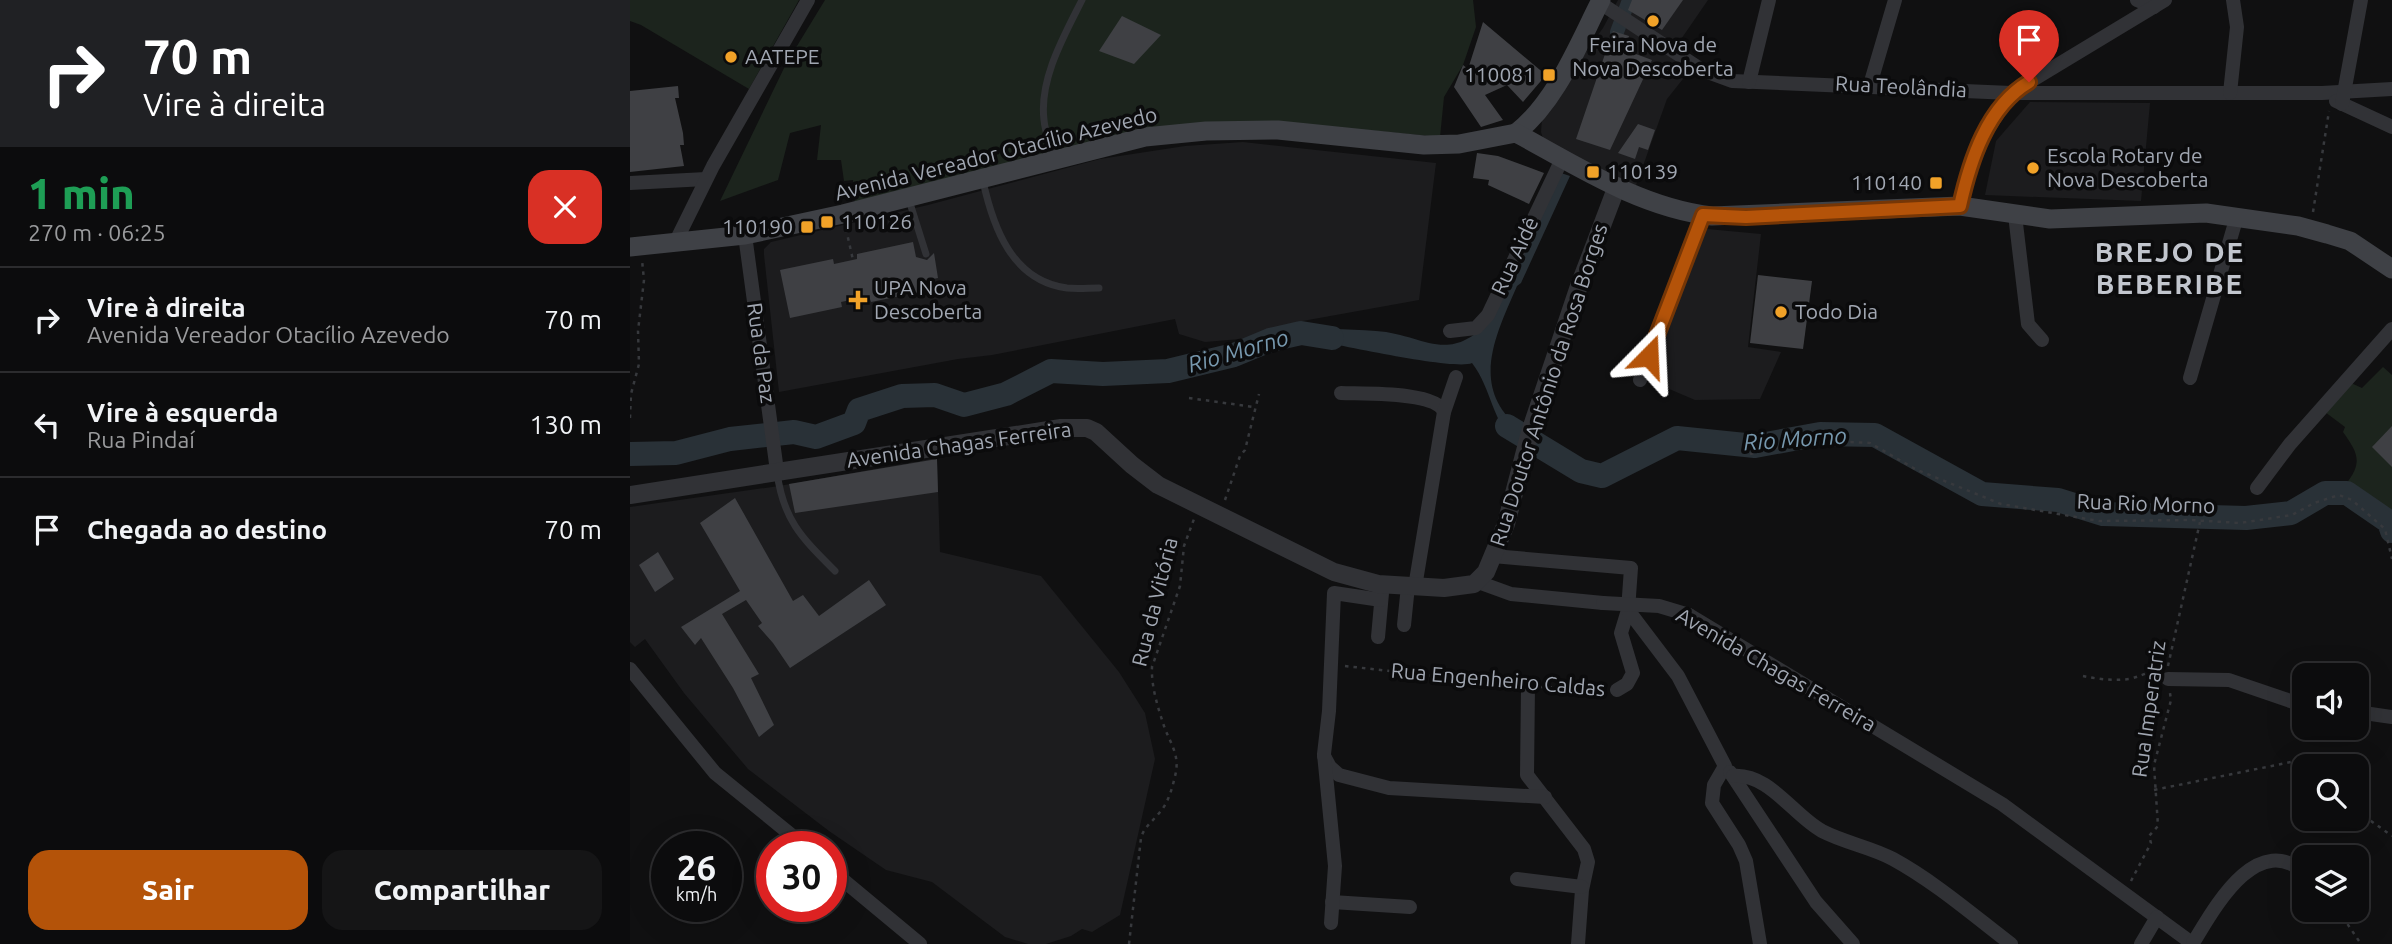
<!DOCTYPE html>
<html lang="pt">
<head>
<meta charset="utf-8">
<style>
	:root { --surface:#0c0c0d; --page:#151516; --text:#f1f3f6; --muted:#9a9b9d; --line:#2c2c2e; --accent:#b45309 }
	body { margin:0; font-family:Ubuntu,sans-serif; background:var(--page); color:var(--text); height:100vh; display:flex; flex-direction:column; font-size:26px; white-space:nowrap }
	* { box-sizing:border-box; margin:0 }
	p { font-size:23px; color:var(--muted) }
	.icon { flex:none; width:38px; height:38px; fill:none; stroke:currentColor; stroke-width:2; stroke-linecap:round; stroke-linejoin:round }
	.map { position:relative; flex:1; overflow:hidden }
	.panel { display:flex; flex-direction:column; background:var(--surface); width:630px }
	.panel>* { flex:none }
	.hud { background:#202124; color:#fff; overflow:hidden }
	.tools { position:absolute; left:1662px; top:663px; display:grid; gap:14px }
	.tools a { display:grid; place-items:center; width:77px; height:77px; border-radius:14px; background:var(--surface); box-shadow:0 7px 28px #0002,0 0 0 2px var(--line); font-size:35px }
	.speed { position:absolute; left:21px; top:831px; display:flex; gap:14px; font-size:35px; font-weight:700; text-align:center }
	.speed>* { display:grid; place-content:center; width:91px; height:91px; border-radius:50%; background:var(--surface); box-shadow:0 7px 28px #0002,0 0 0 2px var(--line); line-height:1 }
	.speed small { font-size:18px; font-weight:400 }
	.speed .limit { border:10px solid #d22; background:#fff; color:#111 }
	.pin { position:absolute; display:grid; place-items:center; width:60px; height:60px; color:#fff; margin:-72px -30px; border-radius:50% 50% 50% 0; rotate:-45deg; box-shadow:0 0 7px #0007 }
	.pin .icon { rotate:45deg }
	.me { position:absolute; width:77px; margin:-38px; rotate:21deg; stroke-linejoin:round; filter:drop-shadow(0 0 5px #0008) }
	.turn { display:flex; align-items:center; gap:24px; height:147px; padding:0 28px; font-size:32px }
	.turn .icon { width:91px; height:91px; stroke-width:2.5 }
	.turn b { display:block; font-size:49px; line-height:60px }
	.round { display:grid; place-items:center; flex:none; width:74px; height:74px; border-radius:21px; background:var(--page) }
	.overview { display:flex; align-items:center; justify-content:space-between; height:119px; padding:0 28px }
	h1 { font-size:42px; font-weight:800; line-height:52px; color:#1e9e55 }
	.button { display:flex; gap:14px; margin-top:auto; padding:14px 28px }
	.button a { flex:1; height:80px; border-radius:21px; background:var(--accent); color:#fff; font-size:28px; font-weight:800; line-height:80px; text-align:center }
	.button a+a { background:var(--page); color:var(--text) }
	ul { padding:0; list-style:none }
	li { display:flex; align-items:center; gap:21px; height:105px; padding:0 28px; border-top:2px solid var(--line) }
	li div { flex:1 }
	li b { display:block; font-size:26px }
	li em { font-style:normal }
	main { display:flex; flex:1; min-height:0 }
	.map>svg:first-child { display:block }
</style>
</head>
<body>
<main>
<section class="panel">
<div class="hud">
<div class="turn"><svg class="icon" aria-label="right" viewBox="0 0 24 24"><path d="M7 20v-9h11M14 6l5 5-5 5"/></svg><div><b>70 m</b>Vire à direita</div></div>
</div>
<div class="overview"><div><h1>1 min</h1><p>270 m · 06:25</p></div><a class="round" style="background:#d93025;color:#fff"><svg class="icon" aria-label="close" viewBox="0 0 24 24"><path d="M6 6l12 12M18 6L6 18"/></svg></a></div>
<ul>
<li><svg class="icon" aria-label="right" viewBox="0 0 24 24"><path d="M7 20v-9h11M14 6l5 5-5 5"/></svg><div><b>Vire à direita</b><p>Avenida Vereador Otacílio Azevedo</p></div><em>70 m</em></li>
<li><svg class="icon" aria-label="left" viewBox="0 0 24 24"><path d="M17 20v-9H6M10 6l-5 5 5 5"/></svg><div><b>Vire à esquerda</b><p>Rua Pindaí</p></div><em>130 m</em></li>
<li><svg class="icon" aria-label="arrive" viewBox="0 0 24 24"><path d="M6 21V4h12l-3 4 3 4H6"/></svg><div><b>Chegada ao destino</b></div><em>70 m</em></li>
</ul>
<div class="button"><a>Sair</a><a>Compartilhar</a></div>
</section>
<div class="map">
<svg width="1762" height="944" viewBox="0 0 1762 944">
	<rect width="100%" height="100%" fill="#101011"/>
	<g fill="#1c1c1e">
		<path d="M988,0h90l-31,45 21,15 -31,39 -32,89 -91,-47 -3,-9 1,-13 6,-13 55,-78z"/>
		<path d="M1400,102l120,1 -9,98 -156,-6 11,-54z"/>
		<path d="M613,142l193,21 -17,137 -122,22 1,5 -34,10 -59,5 -26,-8 -4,-15 -183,36 -34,4 -179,33 -15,-137v-6l7,-7 157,-37 172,-46 85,-13z"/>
		<path d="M1077,229l54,5 -13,113 33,5 -21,47 -65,1 -47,-20z"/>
		<path d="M307,458l3,94 101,24 78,96 26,41 10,46 -35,156 -28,17 -10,-3 -11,7 -25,8h-18l-23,-7 -73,-55 -46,-12 -57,-39 -81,-62 -64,-76 -39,-54 -10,8 -5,-5v-135l149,-21z"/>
	</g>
	<g fill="#1c241d">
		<path d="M0,0h169l-50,89 -108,-64 -11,-4z"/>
		<path d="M195,0h648l3,27 -13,38 -19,32 -4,40 -74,-7 -200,-3 -311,77 -2,-24 -9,1 -3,-21h-24l4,-35 -31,8 -12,47 -58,21 66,-137z"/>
		<path d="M1753,367l9,8v145l-46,-36c17,-22 12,-31 -3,-52l2,-5 -20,-15 26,-29 11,5z"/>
	</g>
	<path fill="#293137" d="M931,173l9,3 -49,107 -4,3c-22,51 -49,103 6,145l-6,13c-25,-21 -25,-55 -45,-81 -17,8 -141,-20 -169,-25l-3,-8c25,-1 51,-1 76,1 48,3 72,36 115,-12z"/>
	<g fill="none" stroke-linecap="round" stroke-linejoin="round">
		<path stroke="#293137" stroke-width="14" d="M987,32l12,-32"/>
		<g stroke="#293137" stroke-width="24">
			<path d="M877,426l74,45 21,5 75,-38 78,8 65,-12 55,1 107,59 76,6 45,14 143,4 45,-5 34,-20h22l42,29 3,9"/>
			<path d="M0,454l46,-1 54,-14 64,-7 22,5 38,-14 5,-13 43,-14 33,-1 29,10 42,-11 45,-23 52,3 65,-3 66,-16 36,-15 31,-7 31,5"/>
		</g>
	</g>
	<g fill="#3f4044">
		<path d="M1002,0h51l-21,30 -34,-20z"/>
		<path d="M492,16l39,19 -27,29 -35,-13z"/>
		<path d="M853,22l63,53 -23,27 -16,-17 -22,10 18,25 -22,7 -27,-40 9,-22 5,4z"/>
		<path d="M983,31l16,5 -4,14 27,10 -42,90 -34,-11 29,-85v-7z"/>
		<path d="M48,86l1,12h-4l8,35 1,12h-4l4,21 -54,6v-81z"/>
		<path d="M1008,124l17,6 -7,20 -9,-3 -4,12 -17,-6z"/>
		<path d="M847,153l21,3 46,17 -15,31 -41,-19 1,-5 -16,-2z"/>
		<path d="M283,242l3,15 11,3 7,-7 4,25 -15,3 2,10 -54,11 -2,-6 -28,6 1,5 -52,11 -10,-48 53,-11 1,5 23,-5v-5z"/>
		<path d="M1128,275l54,6 -9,68 -53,-6z"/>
		<path d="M1762,426v41l-20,-20z"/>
		<path d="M307,459l1,33 -143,21 -6,-29z"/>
		<path d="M105,498l58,103 10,-6 16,21 50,-36 17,25 -96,63 -17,-25 -15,-17 4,-3 -16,-23 -24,14 37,60 -8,4 23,47 -15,12 -26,-49 -32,-50 -6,7 -14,-18 59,-36 -40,-68z"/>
		<path d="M28,552l16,27 -19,13 -16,-27z"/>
	</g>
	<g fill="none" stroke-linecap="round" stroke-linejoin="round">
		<g stroke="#37393d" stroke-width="2.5" stroke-dasharray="3.5 5" stroke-linecap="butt">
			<path d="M1683,212l16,-101"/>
			<path d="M216,229l7,31"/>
			<path d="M559,398l65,9"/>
			<path d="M0,418l1,-24 8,-30 -1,-33 6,-51 -2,-20"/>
			<path d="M1120,454l60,-14 60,3 45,26 86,35 98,17 91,-1 50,3 52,-8 22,-12 25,-8 13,5 33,29 7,30"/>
			<path d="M595,500l15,-44 5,-6 14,-56"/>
			<path d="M715,666l171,19"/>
			<path d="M1538,666l32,-144"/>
			<path d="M1453,676c14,3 30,5 46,3 10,-2 17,-7 27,-7"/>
			<path d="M910,687l63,2"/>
			<path d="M1524,790l142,-29 9,7"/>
			<path d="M1727,811l35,25"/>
			<path d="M1501,881l20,-38 -2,-7 9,-10 -4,-61 17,-65 -1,-7"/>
			<path d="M1708,910l23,34"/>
			<path d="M499,944l12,-106c3,-11 12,-17 19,-26 9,-10 13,-27 16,-40 3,-19 -6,-29 -12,-46 -6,-18 -13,-40 -12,-59l28,-81 4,-40 10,-27"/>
		</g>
		<g stroke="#313236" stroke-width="7">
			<path d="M424,158c-3,-12 -9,-25 -10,-38 -5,-41 20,-84 38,-120"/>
			<path d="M353,181c10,46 29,100 84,107 10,1 22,0 32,0"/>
			<path d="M279,200l17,54"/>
			<path d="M147,472c6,48 25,66 58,99"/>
		</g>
		<g stroke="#313236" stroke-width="14">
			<path d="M1507,0l17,7"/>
			<path d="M970,3l102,67 30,11 279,12h311l70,-4"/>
			<path d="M1119,82l20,-82"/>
			<path d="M1240,85l25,-85"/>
			<path d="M1600,93l7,-66 -4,-27"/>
			<path d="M1706,101l56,26"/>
			<path d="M1712,104l19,-104"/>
			<path d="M0,183l76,-4"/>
			<path d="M1330,206l11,-42 10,-24 30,-47 154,-93"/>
			<path d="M1385,215l13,109 14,16"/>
			<path d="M115,235l32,236"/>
			<path d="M45,243l38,-77 95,-166"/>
			<path d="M820,331l26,-3 12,-13 74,-156"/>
			<path d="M1560,378l47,-162"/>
			<path d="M1010,380l63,-165"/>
			<path d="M711,393c21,1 95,-2 103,19"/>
			<path d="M1627,488l33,-44 102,-115"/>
			<path d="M863,556l138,12 -3,42 -7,23 12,40 -6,11 -10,6"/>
			<path d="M848,582l33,12 92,9"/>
			<path d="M785,587l29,-175 12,-35"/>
			<path d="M998,610l50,66 47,90 -11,19 -2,18 27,42 7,16 14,83"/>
			<path d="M1059,615l313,189 191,140"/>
			<path d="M774,625l4,-39"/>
			<path d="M748,637l4,-44"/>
			<path d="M0,669l85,104 91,74"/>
			<path d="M1538,679l61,1 76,26"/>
			<path d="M898,686l-1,89 57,74 4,13 -6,28 -4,54"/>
			<path d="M1727,712l35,5"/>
			<path d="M694,756l6,11 9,8 50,13 156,9"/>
			<path d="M1100,772l86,130 37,42"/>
			<path d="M1103,776c36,-3 60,39 89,55 23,12 49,16 71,28 42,23 80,56 118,85"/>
			<path d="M201,870l89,74"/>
			<path d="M887,879l65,8"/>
			<path d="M702,902l78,5"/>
			<path d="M701,923l4,-57 -11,-112 5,-43 5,-118 47,7"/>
			<path d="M1563,943c21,-34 63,-113 112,-70"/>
			<path d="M1511,944l16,-27"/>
		</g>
		<path stroke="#313236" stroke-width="18" d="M0,495l431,-67h26l9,4 36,33 26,20 176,87 44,12 66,4 30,-4 12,-12 20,-48 24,-92 49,-146 38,-100"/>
		<g stroke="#3f4146" stroke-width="19">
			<path d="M886,133c40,-31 62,-88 85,-133"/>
			<path d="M0,247l115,-12 98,-21 302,-77 61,-6 72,-1 146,15 35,-1 57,-11c61,33 125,75 196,83l248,-10 90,13 156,-6 92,13 29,8 23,7 42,28"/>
		</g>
		<path stroke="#313236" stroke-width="14" d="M973,603l56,3 30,9"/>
	</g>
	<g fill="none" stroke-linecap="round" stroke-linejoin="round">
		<g stroke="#753606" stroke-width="18">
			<path id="route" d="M1019,356l54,-141 43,2 214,-11c10,-45 27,-99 69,-124"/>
		</g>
		<use href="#route" stroke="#b45309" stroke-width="12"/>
	</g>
	<g fill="#f1a228" stroke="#0b0b0c" stroke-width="2.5">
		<circle cx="1023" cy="21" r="7"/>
		<circle cx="101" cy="57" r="7"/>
		<rect x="912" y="68" width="14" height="14" rx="3.5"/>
		<circle cx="1403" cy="168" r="7"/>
		<rect x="956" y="165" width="14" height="14" rx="3.5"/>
		<rect x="1299" y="176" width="14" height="14" rx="3.5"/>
		<rect x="190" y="215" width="14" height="14" rx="3.5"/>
		<rect x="170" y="220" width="14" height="14" rx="3.5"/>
		<path d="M224.5 289.5h7v7h7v7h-7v7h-7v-7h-7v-7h7z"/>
		<circle cx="1151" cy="312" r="7"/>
	</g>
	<g text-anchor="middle" stroke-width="7" stroke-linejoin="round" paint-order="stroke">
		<g font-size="21" fill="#a1a7b2" stroke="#0b0b0c" text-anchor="start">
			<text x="1023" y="52" text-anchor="middle">Feira Nova de<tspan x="1023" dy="24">Nova Descoberta</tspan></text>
			<text x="115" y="64">AATEPE</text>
			<text x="905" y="82" text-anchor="end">110081</text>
			<text x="1417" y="163">Escola Rotary de<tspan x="1417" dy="24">Nova Descoberta</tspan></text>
			<text x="977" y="179">110139</text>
			<text x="1292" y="190" text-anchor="end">110140</text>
			<text x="211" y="229">110126</text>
			<text x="163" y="234" text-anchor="end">110190</text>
			<text x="244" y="295">UPA Nova<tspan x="244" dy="24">Descoberta</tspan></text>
			<text x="1165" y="319">Todo Dia</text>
		</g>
		<g font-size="21" fill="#a1a7b2" stroke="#0b0b0c">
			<text transform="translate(1271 87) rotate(3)" y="7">Rua Teolândia</text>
			<text transform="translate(366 154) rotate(-14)" y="7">Avenida Vereador Otacílio Azevedo</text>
			<text transform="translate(885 256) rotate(-65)" y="7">Rua Aidê</text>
			<text transform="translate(131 353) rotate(82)" y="7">Rua da Paz</text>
			<text transform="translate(919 385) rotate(-72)" y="7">Rua Doutor Antônio da Rosa Borges</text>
			<text transform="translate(329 445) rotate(-8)" y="7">Avenida Chagas Ferreira</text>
			<text transform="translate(1516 504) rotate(2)" y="7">Rua Rio Morno</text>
			<text transform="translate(525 602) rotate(-76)" y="7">Rua da Vitória</text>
			<text transform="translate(1146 670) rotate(30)" y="7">Avenida Chagas Ferreira</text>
			<text transform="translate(868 680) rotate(5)" y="7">Rua Engenheiro Caldas</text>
			<text transform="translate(1519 709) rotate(-82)" y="7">Rua Imperatriz</text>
		</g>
		<g font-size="23" font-style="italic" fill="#7798ae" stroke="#0b0b0c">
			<text transform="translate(608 351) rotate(-16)" y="8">Rio Morno</text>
			<text transform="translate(1165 439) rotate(-4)" y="8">Rio Morno</text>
		</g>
		<g font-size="28" font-weight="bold" letter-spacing="2" fill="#c2c6ce" stroke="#0b0b0c">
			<text x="1540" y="262">BREJO DE<tspan x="1540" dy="32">BEBERIBE</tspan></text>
		</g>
	</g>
</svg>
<div class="tools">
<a><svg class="icon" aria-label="sound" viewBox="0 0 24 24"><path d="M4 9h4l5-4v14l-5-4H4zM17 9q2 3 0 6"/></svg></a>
<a><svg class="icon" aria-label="search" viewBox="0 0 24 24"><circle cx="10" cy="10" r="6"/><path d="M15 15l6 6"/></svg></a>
<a><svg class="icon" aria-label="layers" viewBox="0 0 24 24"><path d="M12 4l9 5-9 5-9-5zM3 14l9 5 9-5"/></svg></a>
</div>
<div class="speed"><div>26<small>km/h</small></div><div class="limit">30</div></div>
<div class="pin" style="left:1399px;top:82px;background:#d93025"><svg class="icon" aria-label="arrive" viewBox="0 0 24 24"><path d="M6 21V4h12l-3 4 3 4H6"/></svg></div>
<svg class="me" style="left:1019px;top:356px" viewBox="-20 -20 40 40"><path d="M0-17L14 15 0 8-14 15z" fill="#b45309" stroke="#fff" stroke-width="4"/></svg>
</div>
</main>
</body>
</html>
